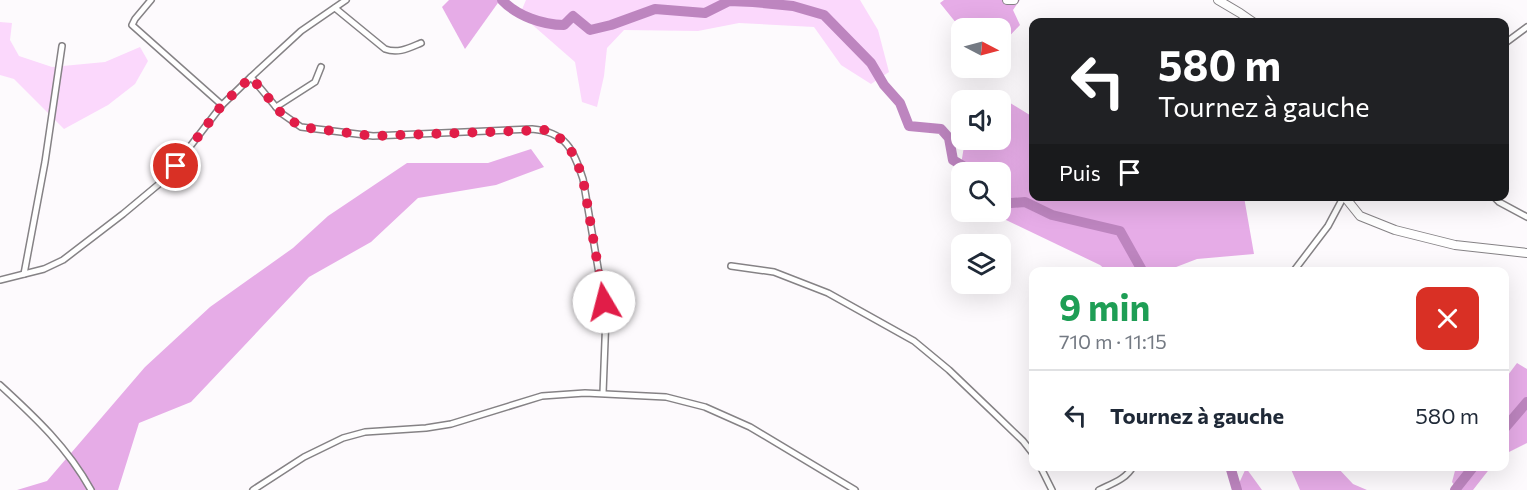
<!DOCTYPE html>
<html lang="fr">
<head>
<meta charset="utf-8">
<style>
	:root { --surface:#fff; --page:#f6f6f7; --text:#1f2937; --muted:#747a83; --line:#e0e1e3 }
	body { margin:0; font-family:Commissioner,sans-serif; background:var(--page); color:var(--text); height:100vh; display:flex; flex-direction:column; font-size:22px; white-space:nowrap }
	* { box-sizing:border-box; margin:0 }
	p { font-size:20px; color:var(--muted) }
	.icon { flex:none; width:33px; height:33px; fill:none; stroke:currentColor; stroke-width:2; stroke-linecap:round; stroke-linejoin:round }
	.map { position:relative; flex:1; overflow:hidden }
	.drawer { position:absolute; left:1029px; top:267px; width:480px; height:204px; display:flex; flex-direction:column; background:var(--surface); border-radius:12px; box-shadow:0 6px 24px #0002 }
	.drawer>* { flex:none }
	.top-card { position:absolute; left:1029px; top:18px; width:480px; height:183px; border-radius:12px; box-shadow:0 6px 24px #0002; background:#202124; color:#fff; overflow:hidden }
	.needle { width:39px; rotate:96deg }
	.controls { position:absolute; left:951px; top:18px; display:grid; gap:12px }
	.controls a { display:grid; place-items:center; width:60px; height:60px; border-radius:12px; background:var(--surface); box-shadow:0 6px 24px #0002; font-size:30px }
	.pin { position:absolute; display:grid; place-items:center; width:51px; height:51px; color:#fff; margin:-26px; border:3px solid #fff; border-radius:50%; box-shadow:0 2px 6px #0007 }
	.me { position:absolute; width:66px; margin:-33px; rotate:352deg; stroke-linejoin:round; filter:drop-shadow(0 0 4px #0008) }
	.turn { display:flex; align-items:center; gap:21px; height:126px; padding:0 30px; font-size:27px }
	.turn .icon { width:78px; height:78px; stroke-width:2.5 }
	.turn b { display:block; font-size:42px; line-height:51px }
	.then { display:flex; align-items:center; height:57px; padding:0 30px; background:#0003; gap:12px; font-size:22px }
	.round { display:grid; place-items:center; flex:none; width:63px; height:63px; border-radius:12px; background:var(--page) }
	.head { display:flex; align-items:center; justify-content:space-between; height:102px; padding:0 30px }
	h1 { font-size:36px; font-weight:700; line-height:45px; color:#1e9e55 }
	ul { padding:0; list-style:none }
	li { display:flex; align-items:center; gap:18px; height:90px; padding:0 30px; border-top:2px solid var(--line) }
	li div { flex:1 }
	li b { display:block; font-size:22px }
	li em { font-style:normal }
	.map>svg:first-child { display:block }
</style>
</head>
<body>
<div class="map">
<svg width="1527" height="490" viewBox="0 0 1527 490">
	<rect width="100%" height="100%" fill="#fdfafd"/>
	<g fill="#fbd8fc">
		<path d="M526,0h334l18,30 11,42 -18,12 -30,-19 -27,-38 -75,-4 -41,8 -74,-1 -17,18 -3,28 -7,31 -15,-5 -7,-40 -55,-48z"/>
		<path d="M0,22l12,1 -2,17 9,16 33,11 53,-5 35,-15 8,14 -13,23 -27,21 -44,24 -50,-50 -14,-4z"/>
	</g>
	<g fill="#e6ace7">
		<path d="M449,0h51l-35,49 -23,-42z"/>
		<path d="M944,0h76l-7,10 7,15 -19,20 -1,-17 -39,1 -21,-26z"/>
		<path d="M997,95l36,22 1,79 210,1 10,57 -57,5 -26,10v2h-64l-7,-6 -94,-45 -10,-8h4v-40h-38l-1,14 -3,-3 7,-43h35v-40h-7z"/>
		<path d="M531,149l13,18 -48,18 -78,13 -47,44 -62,35 -118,125 -52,21 -21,67h-101l30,-9 98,-114 65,-60 83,-59 35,-32 79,-53h81z"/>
		<path d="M1517,363l10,6v74l-22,11v-75z"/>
		<path d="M1290,467h47l16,17 14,6h-67z"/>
		<path d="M1456,467v-1l35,1 -18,23h-15l-6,-8z"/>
		<path d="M1246,468l16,22h-26z"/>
	</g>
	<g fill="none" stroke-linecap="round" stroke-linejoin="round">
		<g stroke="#bd85bf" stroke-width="10">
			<path d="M502,0c15,16 41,25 62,25l9,-9 17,14 21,-5 44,-16 50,4 24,-12 24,1 40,4 31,9 47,48 13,22 16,18 9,23 32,3 8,9 4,22 20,12"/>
			<path d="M1000,200l11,3 14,-1 27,13 68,16 23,41"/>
			<path d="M1504,429l23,-27"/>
			<path d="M1230,466l7,24"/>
			<path d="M1455,490l19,-24"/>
		</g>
		<g stroke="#858285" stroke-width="8">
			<g id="street">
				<path d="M151,0l-16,19 -3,6 90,80"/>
				<path d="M335,8l50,41c13,5 24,-1 36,-6"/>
				<path d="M1504,44l23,-17"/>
				<path d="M251,77l30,36 20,14 72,9 159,-7c34,3 41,20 51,50l23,136 -3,78"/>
				<path d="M276,107l39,-25 6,-15"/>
				<path d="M1493,196l6,6 28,15"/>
				<path d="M731,266l43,6 54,21 86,48 35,29 47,45 27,26 11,14"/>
				<path d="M1293,272l35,-46 16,-30"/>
				<path d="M24,274l21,-112 17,-116"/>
				<path d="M0,280l44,-11 19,-9 60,-46 42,-35 57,-74 29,-28 50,-46 45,-31"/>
				<path d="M0,385c35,32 68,63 91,105"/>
				<path d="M1040,466l12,24"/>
				<path d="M253,490l51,-33 39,-19 22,-6 61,-4 25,-4 91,-28 43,-3 81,4 39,10 45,20 105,63"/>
				<path d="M1099,490c12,-6 28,-11 34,-24"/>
			</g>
		</g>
		<g stroke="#858285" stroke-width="10">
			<g id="secondary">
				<path d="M1007,0h7"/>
				<path d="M1218,0l22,13 13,9"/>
				<path d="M1344,196l16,20 35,14 60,15 72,8"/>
			</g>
		</g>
		<use href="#street" stroke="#fff" stroke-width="5"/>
		<use href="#secondary" stroke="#fff" stroke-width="8"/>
	</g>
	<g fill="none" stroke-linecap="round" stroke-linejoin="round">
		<path stroke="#e11d48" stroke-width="10" stroke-dasharray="0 18" d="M176,166l46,-61 29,-28 30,36 20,14 72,9 172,-6c24,9 30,26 38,49l21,123"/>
	</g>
</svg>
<div class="controls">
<a><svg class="needle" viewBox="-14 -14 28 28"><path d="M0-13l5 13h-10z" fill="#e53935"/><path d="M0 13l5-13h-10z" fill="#747a83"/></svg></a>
<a><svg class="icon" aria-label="sound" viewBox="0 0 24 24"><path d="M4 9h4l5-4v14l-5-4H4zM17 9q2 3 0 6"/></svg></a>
<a><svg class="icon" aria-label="search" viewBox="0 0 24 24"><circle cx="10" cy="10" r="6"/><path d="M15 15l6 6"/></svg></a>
<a><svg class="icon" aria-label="layers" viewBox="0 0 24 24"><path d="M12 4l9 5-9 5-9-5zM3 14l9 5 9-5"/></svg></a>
</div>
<div class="pin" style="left:176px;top:166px;background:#d93025"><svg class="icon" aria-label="arrive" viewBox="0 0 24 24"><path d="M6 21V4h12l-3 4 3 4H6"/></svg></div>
<svg class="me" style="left:604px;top:302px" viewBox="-20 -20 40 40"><circle r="19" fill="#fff"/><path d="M0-13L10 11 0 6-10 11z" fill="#e11d48"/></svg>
<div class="top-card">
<div class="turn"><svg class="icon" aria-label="left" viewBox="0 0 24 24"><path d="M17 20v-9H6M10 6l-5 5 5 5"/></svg><div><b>580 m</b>Tournez à gauche</div></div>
<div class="then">Puis<svg class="icon" aria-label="arrive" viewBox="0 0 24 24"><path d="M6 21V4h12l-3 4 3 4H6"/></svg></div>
</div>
<section class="drawer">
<div class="head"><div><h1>9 min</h1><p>710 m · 11:15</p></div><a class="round" style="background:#d93025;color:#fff"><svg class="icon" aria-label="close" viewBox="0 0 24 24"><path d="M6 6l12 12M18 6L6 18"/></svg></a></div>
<ul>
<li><svg class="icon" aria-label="left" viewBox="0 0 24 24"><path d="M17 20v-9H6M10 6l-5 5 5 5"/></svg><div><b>Tournez à gauche</b></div><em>580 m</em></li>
</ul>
</section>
</div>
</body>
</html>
